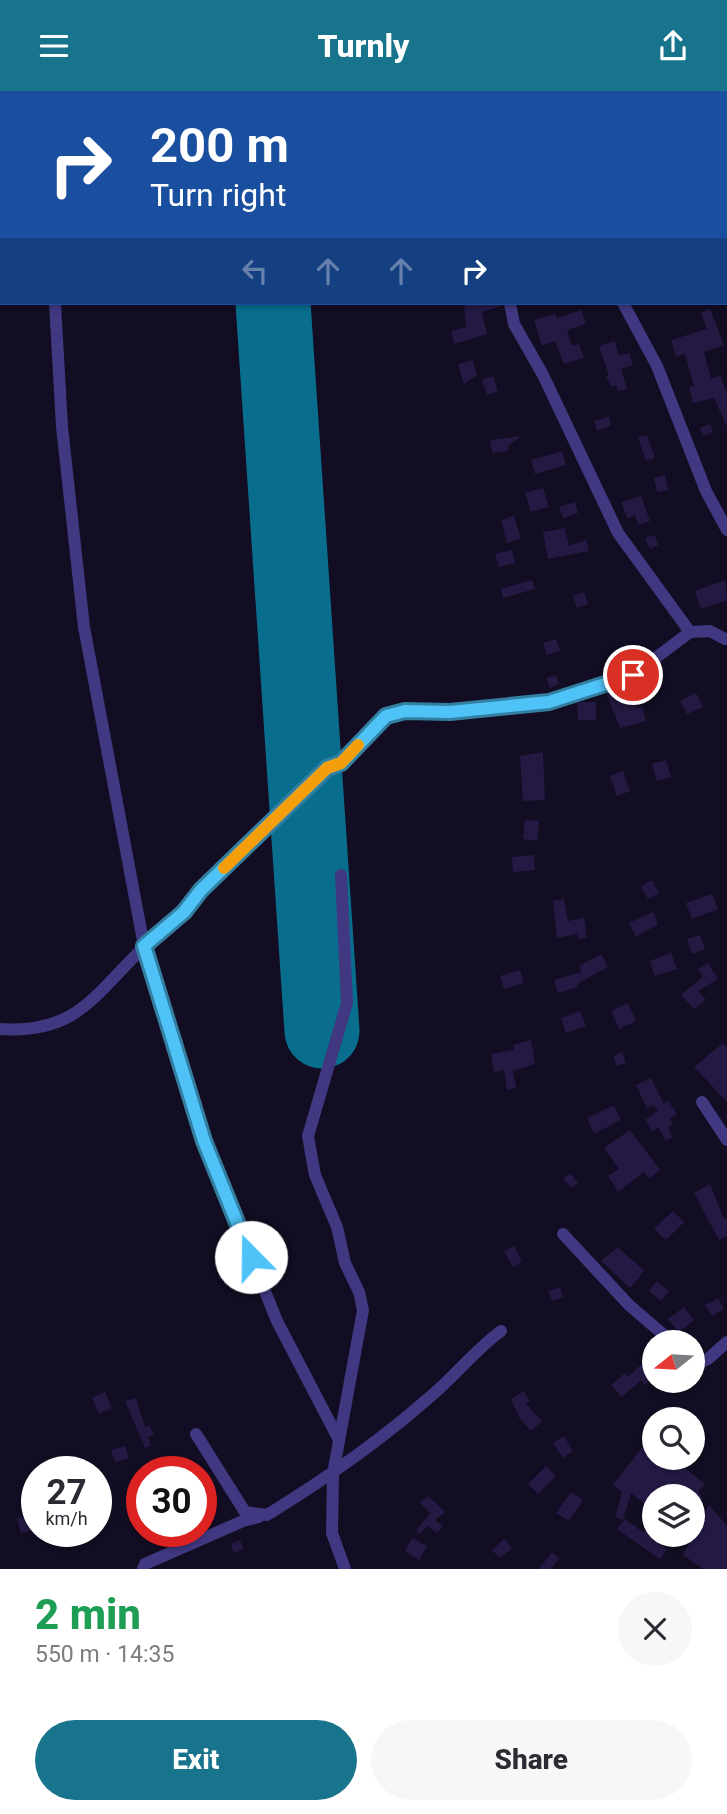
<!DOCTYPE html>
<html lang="en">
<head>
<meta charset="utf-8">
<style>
	:root { --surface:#fff; --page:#f7f7f7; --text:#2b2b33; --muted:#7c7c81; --accent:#18748c }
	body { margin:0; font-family:Roboto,sans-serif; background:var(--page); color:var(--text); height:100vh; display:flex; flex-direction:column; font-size:26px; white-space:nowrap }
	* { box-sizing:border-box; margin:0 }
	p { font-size:23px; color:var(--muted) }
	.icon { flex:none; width:38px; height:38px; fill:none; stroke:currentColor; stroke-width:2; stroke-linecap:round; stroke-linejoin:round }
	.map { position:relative; height:1478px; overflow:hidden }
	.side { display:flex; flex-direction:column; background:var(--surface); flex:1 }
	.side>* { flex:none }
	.hud { position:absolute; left:0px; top:0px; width:728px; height:214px; box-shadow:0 2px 5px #0004; background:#1a4fa0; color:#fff; overflow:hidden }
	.needle { width:46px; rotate:252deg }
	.tools { position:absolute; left:642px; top:1239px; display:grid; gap:14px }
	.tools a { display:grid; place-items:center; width:63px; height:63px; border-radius:50%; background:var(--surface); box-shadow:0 2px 5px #0004; font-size:35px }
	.speed { position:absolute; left:21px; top:1365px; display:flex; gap:14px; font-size:35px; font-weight:700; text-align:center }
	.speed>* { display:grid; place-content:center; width:91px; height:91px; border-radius:50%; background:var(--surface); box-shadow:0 2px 5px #0004; line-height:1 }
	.speed small { font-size:18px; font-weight:400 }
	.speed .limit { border:10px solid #d22; background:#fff; color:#111 }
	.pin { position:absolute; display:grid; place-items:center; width:60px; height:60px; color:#fff; margin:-30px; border:4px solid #fff; border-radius:50%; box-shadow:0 2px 7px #0007 }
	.me { position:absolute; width:77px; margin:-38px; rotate:338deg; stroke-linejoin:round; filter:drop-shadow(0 0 5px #0008) }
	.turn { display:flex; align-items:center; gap:24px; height:147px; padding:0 35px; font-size:32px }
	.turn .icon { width:91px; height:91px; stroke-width:2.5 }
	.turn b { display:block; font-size:49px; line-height:60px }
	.lanes { display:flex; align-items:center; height:66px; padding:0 35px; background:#0003; justify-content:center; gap:35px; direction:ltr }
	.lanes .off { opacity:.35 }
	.round { display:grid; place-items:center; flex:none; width:74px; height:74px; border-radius:37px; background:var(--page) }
	.headline { display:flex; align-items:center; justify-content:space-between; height:119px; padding:0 35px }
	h1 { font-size:42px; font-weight:800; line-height:52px; color:#1e9e55 }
	.action { display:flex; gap:14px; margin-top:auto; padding:14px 35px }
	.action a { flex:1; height:80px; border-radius:42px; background:var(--accent); color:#fff; font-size:28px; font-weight:800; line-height:80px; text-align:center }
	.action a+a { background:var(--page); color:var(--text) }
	header { display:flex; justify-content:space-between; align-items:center; height:91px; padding:0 35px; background:var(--accent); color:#fff; font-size:32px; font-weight:800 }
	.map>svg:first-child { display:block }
</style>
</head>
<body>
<header><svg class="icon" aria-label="menu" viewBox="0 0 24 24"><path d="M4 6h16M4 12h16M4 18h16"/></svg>Turnly<svg class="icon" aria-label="share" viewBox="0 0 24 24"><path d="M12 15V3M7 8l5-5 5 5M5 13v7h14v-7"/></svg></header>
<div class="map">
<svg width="727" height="1478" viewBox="0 0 727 1478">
	<rect width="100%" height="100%" fill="#120d22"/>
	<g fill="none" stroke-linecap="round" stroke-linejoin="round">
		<g stroke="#096e8e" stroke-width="75">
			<path d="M259,0v2"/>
			<path d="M273,212l49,728"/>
		</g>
	</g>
	<g fill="#241943">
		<path d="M501,212l1,3 -20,6 5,22 -33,10 -3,-13 15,-4 -2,-23z"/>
		<path d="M710,218l14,36 -20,7 7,27 9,-4 7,18v34l-13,-29 -21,5 -4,-16 5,-1 -9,-32 -9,3 -5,-17 36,-11 -6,-16z"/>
		<path d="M581,219l5,14 -19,6 5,16 7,-2 5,14 -20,6 -9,-23 -13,5 -8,-26 22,-6 1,4z"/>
		<path d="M615,250l4,15 10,-3 4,12 -12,4 6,20 -9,2 -2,-6 -5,2 -5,-11h3l-10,-30z"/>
		<path d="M473,269l4,15 -13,9 -6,-20z"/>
		<path d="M493,285l5,15 -11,4 -5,-15z"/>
		<path d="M609,326l2,9 -14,5 -3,-10z"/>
		<path d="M710,333l3,8 -10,4 -3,-8z"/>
		<path d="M647,344l8,23 -9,3 -8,-24z"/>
		<path d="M522,345l-14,10 1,5 -17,2 -2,-13z"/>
		<path d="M562,360l4,14 -31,9 -4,-14z"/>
		<path d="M665,384l3,15 -11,2 -3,-14z"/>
		<path d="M543,397l6,19 -18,5 -6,-19z"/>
		<path d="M641,405l9,25 -11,4 -4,-10 -8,3 -6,-16z"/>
		<path d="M575,411l3,11 -15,5 -4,-11z"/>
		<path d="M514,425l7,23 -14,4 -6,-23z"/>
		<path d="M565,437l4,18 17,-6 3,11 -41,8 -5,-27z"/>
		<path d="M655,444l3,10 -8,4 -5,-11z"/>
		<path d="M512,459l3,13 -16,4 -4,-13z"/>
		<path d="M532,489l3,9 -32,9 -2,-9z"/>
		<path d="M725,489l2,20 -26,9 -6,-18z"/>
		<path d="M584,501l4,12 -11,4 -4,-12z"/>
		<path d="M556,548l4,12 -13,4 -4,-12z"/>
		<path d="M556,584l3,9 -9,4 -4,-10z"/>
		<path d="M631,594l6,23 5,-2 4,15 -26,7 -14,-36z"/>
		<path d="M696,602l7,14 -16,7 -7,-13z"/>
		<path d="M577,611h19v18h-18z"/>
		<path d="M543,661l2,48 -22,1 -3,-45z"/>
		<path d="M666,669l5,17 -14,4 -5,-17z"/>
		<path d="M623,680l7,20 -13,5 -7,-20z"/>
		<path d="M525,729l14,1 -2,20 -14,-2z"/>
		<path d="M534,764l1,15 -22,2 -1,-15z"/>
		<path d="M652,789l7,13 -11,6 -7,-13z"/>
		<path d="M712,803l6,15 -26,10 -6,-16z"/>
		<path d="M564,808l4,22 16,-3 3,20 -9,1 -1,-5 -20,4 -4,-37z"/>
		<path d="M653,821l5,12 -22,13 -7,-14z"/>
		<path d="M700,844l5,14 -13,5 -5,-15z"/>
		<path d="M671,862l6,16 -22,7 -5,-15z"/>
		<path d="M601,863l7,13 -31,17 1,3 -20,6 -4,-13 28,-8 -3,-6z"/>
		<path d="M708,872l10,16 -20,12 8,9 -12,9 -13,-14 22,-18 -5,-8z"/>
		<path d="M520,879l4,13 -20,6 -4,-13z"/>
		<path d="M628,912l8,18 -17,8 -8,-18z"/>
		<path d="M580,920l6,15 -20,7 -5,-15z"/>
		<path d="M531,949l4,24 -22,7 3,17 -9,2 -3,-20 -10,2 -3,-18 23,-4 -1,-5z"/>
		<path d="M723,952l4,5v54l-33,-35z"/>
		<path d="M622,961l4,11 -9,3 -4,-10z"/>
		<path d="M651,987l13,26 4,-3 9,13 -7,5 3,5 -5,3 5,10 -7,4 -8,-14 -6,4 -7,-11 13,-9 -4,-6 -7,3 -11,-23z"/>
		<path d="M614,1014l7,15 -27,14 -7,-16z"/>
		<path d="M630,1039l30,40 -11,9 -5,-7 -26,20 -10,-16 11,-7 -15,-21z"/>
		<path d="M570,1082l8,10 -7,5 -8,-10z"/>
		<path d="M710,1093l14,35 3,-1v18l-8,4 -25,-47z"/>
		<path d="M673,1120l11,11 -18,18 -12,-11z"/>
		<path d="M514,1155l8,16 -9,5 -9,-16z"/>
		<path d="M618,1156l26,24 -14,17 -29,-27z"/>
		<path d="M657,1190l12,10 -8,10 -12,-10z"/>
		<path d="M560,1196l3,10 -11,4 -4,-10z"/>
		<path d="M718,1207l6,11 -12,7 -7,-11z"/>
		<path d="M684,1216l10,13 -15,12 -11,-13z"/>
		<path d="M644,1271l10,14 -9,9 -4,-5 -19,17 -11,-12 14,-12 3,4z"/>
		<path d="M661,1290h25l-17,12z"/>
		<path d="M524,1300l6,10 -4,3 16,17 -11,10 -11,-12 -9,-20z"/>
		<path d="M105,1301l7,16 -13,6 -7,-16z"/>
		<path d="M136,1307l9,29 4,-2 5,10 -6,2 3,8 -6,3 -20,-47z"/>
		<path d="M564,1345l9,15 -10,7 -10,-15z"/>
		<path d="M648,1349l6,4v14h18l33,26 -7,8 5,6 -10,15v-17h-39v15l-23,-18 -8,27 -8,-3 7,-25 -9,-7z"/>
		<path d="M125,1355l4,12 -14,4 -4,-12z"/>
		<path d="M546,1375l10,10 -18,18 -10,-10z"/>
		<path d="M571,1401l12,8 -14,21 -13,-8z"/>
		<path d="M428,1405l17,16 -10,8 8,6 -6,7 -9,-7 -9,8 -3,-3 14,-18 -10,-10z"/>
		<path d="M709,1414l18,21v43h-24l-20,-14z"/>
		<path d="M30,1425l3,14 -12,3 -4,-15z"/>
		<path d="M654,1425v24l13,9 -7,10 -43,-30 8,-10 18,13z"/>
		<path d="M412,1447l15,8 -8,14 -14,-9z"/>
		<path d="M504,1448l8,9 -12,10 -8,-8z"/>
		<path d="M240,1449l3,9 -9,4 -3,-9z"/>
		<path d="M552,1461l7,6 -8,11h-12z"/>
	</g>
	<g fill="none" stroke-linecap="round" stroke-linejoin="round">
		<g stroke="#403881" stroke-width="12">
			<path d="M35,0v2"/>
			<path d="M681,0l2,2"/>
			<path d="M534,2v-2"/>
			<path d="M726,53l1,1"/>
			<path d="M726,170l1,1"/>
			<path d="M55,212l7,124 22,200 60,319 60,195 73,180 62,119"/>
			<path d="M510,212l4,21 29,51 75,158 72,99"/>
			<path d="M623,212l34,63 49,125 21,39"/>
			<path d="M341,784l6,128 -39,133 7,39 22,52 8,36 14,29 4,18 -30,164 -1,59 13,36"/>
			<path d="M0,938c77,5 94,-34 144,-82 20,-20 40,-35 57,-57l126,-122 14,-5 45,-47 19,-5 45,1 99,-11 84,-26 57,-43 20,-1 15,8"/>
			<path d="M702,1011l25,38"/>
			<path d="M563,1143l66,71 43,37"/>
			<path d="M693,1269l5,4 10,-5 19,-17"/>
			<path d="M196,1343l49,78 22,3c57,-35 113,-74 164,-119 25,-21 44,-46 70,-65"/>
			<path d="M143,1478l2,-5 98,-43 16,-4"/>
		</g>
	</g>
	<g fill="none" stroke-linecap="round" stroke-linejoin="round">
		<g stroke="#337fa1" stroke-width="18">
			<path id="route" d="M251,1166l-47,-116 -60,-195 40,-34 17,-22 126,-122 14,-5 45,-47 19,-5 45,1 99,-10 84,-27"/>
		</g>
		<use href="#route" stroke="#4fc3f7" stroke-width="12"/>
		<path stroke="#f59e0b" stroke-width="12" d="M224,777l103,-100 14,-5 17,-18"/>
	</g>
</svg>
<div class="tools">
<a><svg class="needle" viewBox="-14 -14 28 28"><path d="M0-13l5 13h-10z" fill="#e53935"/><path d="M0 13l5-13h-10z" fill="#7c7c81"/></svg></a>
<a><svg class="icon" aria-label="search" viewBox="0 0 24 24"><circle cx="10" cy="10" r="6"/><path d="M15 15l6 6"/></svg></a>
<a><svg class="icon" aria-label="layers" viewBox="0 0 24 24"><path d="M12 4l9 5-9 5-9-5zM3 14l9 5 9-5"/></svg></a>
</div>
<div class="speed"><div>27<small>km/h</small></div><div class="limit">30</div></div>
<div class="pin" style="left:633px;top:584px;background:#d93025"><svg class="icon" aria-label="arrive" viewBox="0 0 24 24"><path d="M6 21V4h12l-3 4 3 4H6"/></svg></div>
<svg class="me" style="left:251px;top:1166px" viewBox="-20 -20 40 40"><circle r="19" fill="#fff"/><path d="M0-13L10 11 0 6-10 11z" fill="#4fc3f7"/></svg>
<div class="hud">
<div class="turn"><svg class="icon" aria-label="right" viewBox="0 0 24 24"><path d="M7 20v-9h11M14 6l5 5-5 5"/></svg><div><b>200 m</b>Turn right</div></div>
<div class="lanes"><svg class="icon off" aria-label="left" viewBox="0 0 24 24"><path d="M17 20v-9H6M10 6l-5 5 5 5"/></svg><svg class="icon off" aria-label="ahead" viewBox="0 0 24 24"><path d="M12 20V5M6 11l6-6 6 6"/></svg><svg class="icon off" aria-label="ahead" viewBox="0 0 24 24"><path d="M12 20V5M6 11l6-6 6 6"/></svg><svg class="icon" aria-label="right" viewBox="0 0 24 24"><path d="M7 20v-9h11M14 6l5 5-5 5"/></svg></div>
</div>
</div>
<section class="side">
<div class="headline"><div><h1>2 min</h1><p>550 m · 14:35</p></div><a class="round"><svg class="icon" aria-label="close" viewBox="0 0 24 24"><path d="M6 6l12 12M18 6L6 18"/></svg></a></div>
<div class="action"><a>Exit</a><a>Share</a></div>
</section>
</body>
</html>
